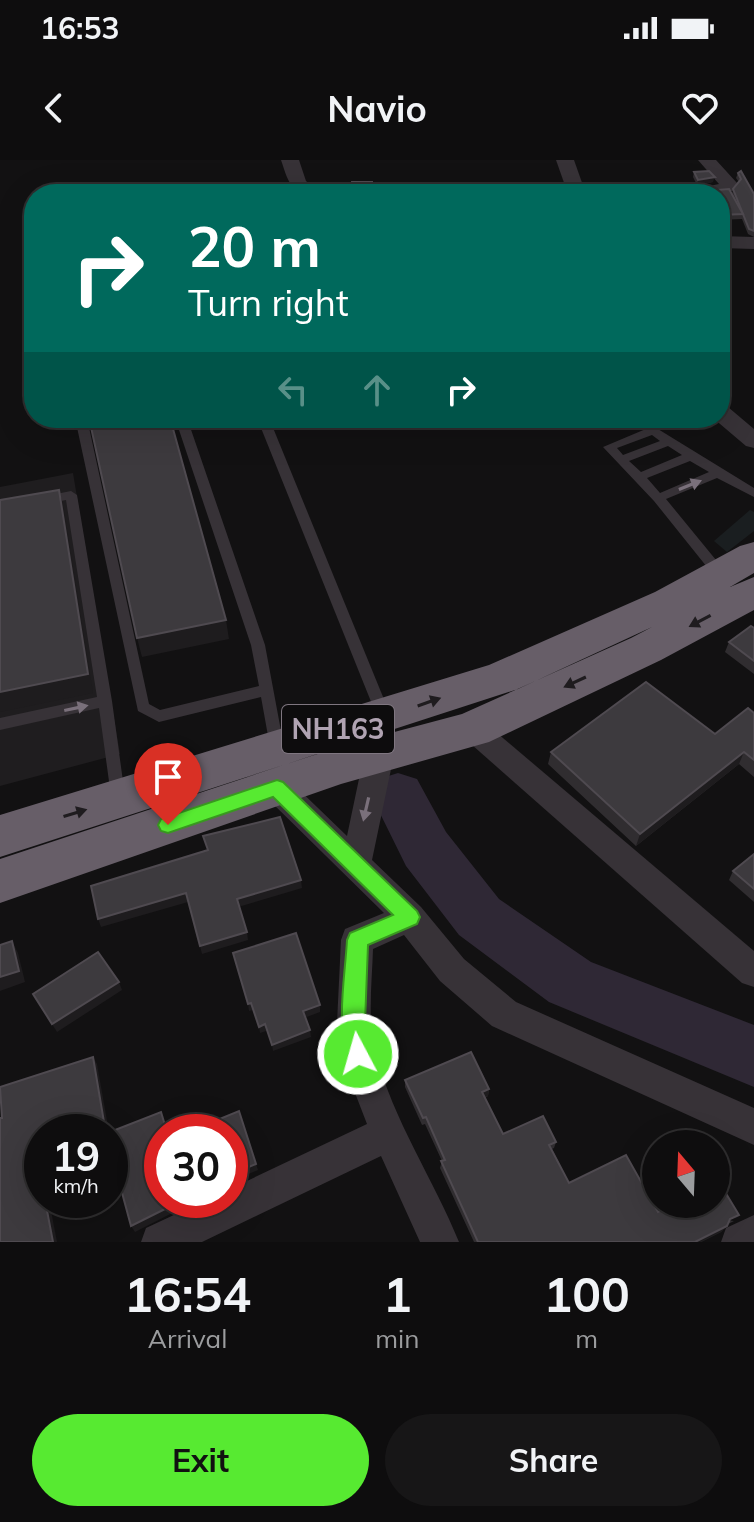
<!DOCTYPE html>
<html lang="en">
<head>
<meta charset="utf-8">
<style>
	:root { --surface:#0e0d0e; --page:#171617; --text:#f1f3f6; --muted:#9b9c9e; --line:#2e2d2e; --accent:#57ea31 }
	body { margin:0; font-family:Mulish,sans-serif; background:var(--page); color:var(--text); height:100vh; display:flex; flex-direction:column; font-size:30px; white-space:nowrap }
	* { box-sizing:border-box; margin:0 }
	p { font-size:26px; color:var(--muted) }
	.icon { flex:none; width:44px; height:44px; fill:none; stroke:currentColor; stroke-width:2; stroke-linecap:round; stroke-linejoin:round }
	.map { position:relative; height:1082px; overflow:hidden }
	.drawer { display:flex; flex-direction:column; background:var(--surface); flex:1 }
	.drawer>* { flex:none }
	.top-card { position:absolute; left:24px; top:24px; width:706px; height:244px; border-radius:32px; box-shadow:0 8px 32px #0002,0 0 0 2px var(--line); background:#00695c; color:#fff; overflow:hidden }
	.needle { width:52px; rotate:341deg }
	.fabs { position:absolute; left:642px; top:970px; display:grid; gap:16px }
	.fabs a { display:grid; place-items:center; width:88px; height:88px; border-radius:50%; background:var(--surface); box-shadow:0 8px 32px #0002,0 0 0 2px var(--line); font-size:40px }
	.speed { position:absolute; left:24px; top:954px; display:flex; gap:16px; font-size:40px; font-weight:700; text-align:center }
	.speed>* { display:grid; place-content:center; width:104px; height:104px; border-radius:50%; background:var(--surface); box-shadow:0 8px 32px #0002,0 0 0 2px var(--line); line-height:1 }
	.speed small { font-size:20px; font-weight:400 }
	.speed .limit { border:12px solid #d22; background:#fff; color:#111 }
	.pin { position:absolute; display:grid; place-items:center; width:68px; height:68px; color:#fff; margin:-82px -34px; border-radius:50% 50% 50% 0; rotate:-45deg; box-shadow:0 0 8px #0007 }
	.pin .icon { rotate:45deg }
	.me { position:absolute; width:88px; margin:-44px; rotate:354deg; stroke-linejoin:round; filter:drop-shadow(0 0 6px #0008) }
	.turn { display:flex; align-items:center; gap:28px; height:168px; padding:0 32px; font-size:36px }
	.turn .icon { width:104px; height:104px; stroke-width:2.5 }
	.turn b { display:block; font-size:56px; line-height:68px }
	.lanes { display:flex; align-items:center; height:76px; padding:0 32px; background:#0003; justify-content:center; gap:40px; direction:ltr }
	.lanes .off { opacity:.35 }
	.eta { display:flex; justify-content:space-evenly; align-items:center; height:136px; text-align:center }
	.eta b { font-size:48px; font-weight:700; line-height:56px }
	.button { display:flex; gap:16px; margin-top:auto; padding:16px 32px }
	.button a { flex:1; height:92px; border-radius:48px; background:var(--accent); color:#111; font-size:32px; font-weight:700; line-height:92px; text-align:center }
	.button a+a { background:var(--page); color:var(--text) }
	.status { display:flex; justify-content:space-between; align-items:center; height:56px; padding:0 40px; background:var(--surface); direction:ltr }
	.status svg { height:22px; fill:currentColor }
	header { display:flex; justify-content:space-between; align-items:center; height:104px; padding:0 32px; background:var(--surface); font-size:36px; font-weight:700 }
	.map>svg:first-child { display:block }
</style>
</head>
<body>
<div class="status"><b>16:53</b><svg viewBox="0 0 49 12"><path d="M0 12V9h3v3zM5 12V6h3v6zM10 12V3h3v9zM15 12V0h3v12zM26 1h20v11H26zM47 4h2v5h-2z"/></svg></div>
<header><svg class="icon" aria-label="back" viewBox="0 0 24 24"><path d="M15 5l-7 7 7 7"/></svg>Navio<svg class="icon" aria-label="heart" viewBox="0 0 24 24"><path d="M12 20l-8-8c-3-5 5-10 8-4 3-6 11-1 8 4z"/></svg></header>
<div class="map">
<svg width="754" height="1082" viewBox="0 0 754 1082">
	<rect width="100%" height="100%" fill="#121112"/>
	<path fill="#1f1d1f" d="M73,313l47,281 -120,32v-299z"/>
	<path fill="#1a1e20" d="M750,350l4,2v19l-27,21 -13,-11z"/>
	<g fill="none" stroke-linecap="round" stroke-linejoin="round">
		<path fill="#2f2835" fill-rule="evenodd" d="M398,613l19,6 29,53 53,67 92,63 163,63v62l-205,-85 -90,-67 -53,-69 -35,-71 8,-16z"/>
		<g fill="#373237" fill-rule="evenodd">
			<path d="M75,258h12l62,286 11,6 99,-24 -8,-41 -76,-227h12l78,227 19,102 -2,4h-10l-2,-4 -9,-50 -102,25 -21,-11z"/>
			<path d="M257,258h12l121,296 -2,4h-10l-2,-4z"/>
			<path d="M653,266l101,62v9l-37,-19 -51,21 59,72 1,3 -1,3h-10l-61,-76 -51,-54zM652,275l8,6 -37,14 -6,-7zM668,286l14,9 -41,17 -12,-11zM690,301l19,11 -49,21 -13,-15z"/>
			<path d="M71,331l6,4 35,206 13,95 -2,4 -5,2 -5,-2 -2,-4 -12,-88 -99,22v-12l97,-21 -31,-197 -21,4 -6,-4 2,-3z"/>
		</g>
		<g fill="#373237" fill-rule="evenodd">
			<path d="M281,0h18l7,21 15,13c-30,0 -31,-7 -40,-34z"/>
			<path d="M556,0h18l12,34h-18z"/>
			<path d="M698,0h18l21,23 -4,8 -46,3 3,-4 29,-6z"/>
			<path d="M720,76l34,1v12l-34,-1z"/>
			<path d="M720,245l8,2 26,22v19l-8,-2 -33,-28h7z"/>
			<path d="M473,558l10,3 271,230v36l-12,-4 -279,-246 -4,-8 4,-8z"/>
			<path d="M379,583l10,4 5,8 -22,105 49,47 43,52 52,43 238,106v37l-262,-119 -52,-45 -36,-46 -31,14c-1,34 -6,72 3,105 17,66 58,126 83,188h-39l-39,-86 -179,86h-61l5,-14 60,-28h24v-11l137,-65 -27,-70 -3,-31 4,-83 4,-11 39,-16 -118,-116 -4,-9 4,-9 11,-3 11,3 59,57 17,-81 5,-8z"/>
			<path d="M754,1055v27h-33l5,-14z"/>
		</g>
		<path fill="#675e68" fill-rule="evenodd" d="M754,382v31l-24,14 24,-10v33l-93,50 -172,82 -148,42 -341,119v-44l338,-112 124,-33 169,-76 21,-11 -134,62 -518,168v-42l489,-150 166,-73 85,-46z"/>
	</g>
	<g fill="#302d30">
		<path d="M694,12l19,10 -16,3 -4,-8z"/>
		<path d="M738,13l16,21v43l-6,-3 -6,-15 -22,1v-26h-17l1,-3 28,3 1,-5 6,-7 -3,-4z"/>
		<path d="M754,468v46l-29,-22 4,-10z"/>
		<path d="M754,553v64l-15,-13 -103,82 -88,-82 3,-12 164,-18z"/>
		<path d="M754,694v48l-25,-22 4,-9z"/>
		<path d="M405,920l84,9 -1,7 -3,2 18,36 53,8 -2,6 -2,1 17,34 89,29 76,9 -6,3 -7,8 -20,10h-227l-34,-74 2,-7 -17,-37 -3,1 -17,-38z"/>
	</g>
	<g fill="#1e1c1e">
		<path d="M715,17l-2,5 -16,3 1,-5z"/>
		<path d="M59,330l5,19 29,184 -93,19v-20z"/>
		<path d="M226,460l3,19 -87,18 -5,-19z"/>
		<path d="M744,592l-5,12 -103,82 4,-12z"/>
		<path d="M301,720l1,8 -64,19 -1,-8z"/>
		<path d="M186,733l2,9 -87,25 -3,-8z"/>
		<path d="M247,772l1,8 -46,14 -2,-8z"/>
		<path d="M12,781l6,12 7,29 -25,9v-14z"/>
		<path d="M119,822l3,8 -65,42 -5,-8z"/>
		<path d="M251,843l2,7 -4,1 -1,-7z"/>
		<path d="M320,845v7l-16,6 -1,-7z"/>
		<path d="M265,864l1,7 -6,2 -1,-6z"/>
		<path d="M310,870l1,7 -38,14 -1,-6z"/>
		<path d="M93,897l4,7 12,68h-18z"/>
		<path d="M489,929l-1,7 -7,3 1,-7z"/>
		<path d="M42,987v8l-1,1 1,26 -6,-33z"/>
		<path d="M256,1004l2,6 -28,12v-7z"/>
		<path d="M45,1040h4l8,42h-4z"/>
		<path d="M183,1040h5l2,4 -55,28 -4,-6z"/>
		<path d="M727,1066l-6,6 -20,10h-6z"/>
	</g>
	<g fill="#3d3a3e" stroke="#4f4a50" stroke-width="2">
		<path d="M709,11l6,6 -17,3 -4,-8z"/>
		<path d="M741,11l13,23v37l-5,-2 -16,-40 8,-10 -3,-6z"/>
		<path d="M352,22h20v12h-22z"/>
		<path d="M729,29l14,25 -23,1v-21h-14l-2,-3z"/>
		<path d="M89,258h81l56,202 -89,18z"/>
		<path d="M59,330l29,184 -88,18v-192z"/>
		<path d="M751,466l3,2v33l-25,-19z"/>
		<path d="M646,522l69,52 33,-26 6,5v47l-10,-8 -104,82 -89,-82z"/>
		<path d="M280,657l21,63 -64,19 10,33 -47,14 -14,-53 -88,26 -7,-33 117,-36 -5,-14z"/>
		<path d="M754,694v35l-21,-18z"/>
		<path d="M296,773l24,72 -17,6 7,19 -38,15 -7,-21 -6,3 -8,-24 -3,1 -15,-51z"/>
		<path d="M12,781l7,30 -19,6v-32z"/>
		<path d="M98,792l21,30 -67,42 -19,-30z"/>
		<path d="M471,892l18,37 -7,3 21,42 40,-18 13,26 -7,3 20,38 57,-28 32,57 16,-8h42v-20l3,-2 20,33 -9,4 -3,7 -32,16h-217l-37,-81 4,-1 -19,-43 -3,1 -18,-38z"/>
		<path d="M93,897l12,71 -14,4h-49v15l-6,2 6,33v18h3l8,42h-53v-124h2l-2,-31z"/>
		<path d="M239,951l17,53 -26,11v-43h-42z"/>
		<path d="M161,952l6,20h-5v68h21l-52,26 -21,-78v-16z"/>
	</g>
	<defs><path id="oneway-solid" d="M-6-.8H1V-3.2L6.5 0L1 3.2V.8H-6Z" transform="scale(2)"/></defs>
	<g fill="#7a707b">
		<use href="#oneway-solid" transform="translate(690 325) rotate(-22)"/>
		<use href="#oneway-solid" transform="translate(76 548) rotate(-12)"/>
		<use href="#oneway-solid" transform="translate(366 649) rotate(103)"/>
	</g>
	<g fill="#1f1c1f">
		<use href="#oneway-solid" transform="translate(700 461) rotate(152)"/>
		<use href="#oneway-solid" transform="translate(575 522) rotate(155)"/>
		<use href="#oneway-solid" transform="translate(429 542) rotate(-19)"/>
		<use href="#oneway-solid" transform="translate(75 653) rotate(-17)"/>
	</g>
	<path fill="#57ea31" stroke="#399820" stroke-width="2" d="M277,620l6,2 134,129 3,6 -3,7 -49,21 -3,78 5,31 -4,8 -8,3 -8,-3c-15,-36 -5,-84 -3,-122l3,-7 43,-18 -120,-118 -105,36 -7,-2 -3,-6 3,-6z"/>
	<g text-anchor="middle" stroke-width="8" stroke-linejoin="round" paint-order="stroke">
		<rect fill="#0d0c0d" stroke="#7f7680" stroke-width="2" x="282" y="545" width="112" height="48" rx="6"/>
		<g font-size="28" font-weight="bold" fill="#b0a3b2">
			<text x="338" y="579">NH163</text>
		</g>
	</g>
</svg>
<div class="fabs">
<a><svg class="needle" viewBox="-14 -14 28 28"><path d="M0-13l5 13h-10z" fill="#e53935"/><path d="M0 13l5-13h-10z" fill="#9b9c9e"/></svg></a>
</div>
<div class="speed"><div>19<small>km/h</small></div><div class="limit">30</div></div>
<div class="pin" style="left:168px;top:665px;background:#d93025"><svg class="icon" aria-label="arrive" viewBox="0 0 24 24"><path d="M6 21V4h12l-3 4 3 4H6"/></svg></div>
<svg class="me" style="left:358px;top:894px" viewBox="-20 -20 40 40"><circle r="17" fill="#57ea31" stroke="#fff" stroke-width="3"/><path d="M0-11L8 9 0 5-8 9z" fill="#fff"/></svg>
<div class="top-card">
<div class="turn"><svg class="icon" aria-label="right" viewBox="0 0 24 24"><path d="M7 20v-9h11M14 6l5 5-5 5"/></svg><div><b>20 m</b>Turn right</div></div>
<div class="lanes"><svg class="icon off" aria-label="left" viewBox="0 0 24 24"><path d="M17 20v-9H6M10 6l-5 5 5 5"/></svg><svg class="icon off" aria-label="ahead" viewBox="0 0 24 24"><path d="M12 20V5M6 11l6-6 6 6"/></svg><svg class="icon" aria-label="right" viewBox="0 0 24 24"><path d="M7 20v-9h11M14 6l5 5-5 5"/></svg></div>
</div>
</div>
<section class="drawer">
<div class="eta">
<div><b>16:54</b><p>Arrival</p></div>
<div><b>1</b><p>min</p></div>
<div><b>100</b><p>m</p></div>
</div>
<div class="button"><a>Exit</a><a>Share</a></div>
</section>
</body>
</html>
